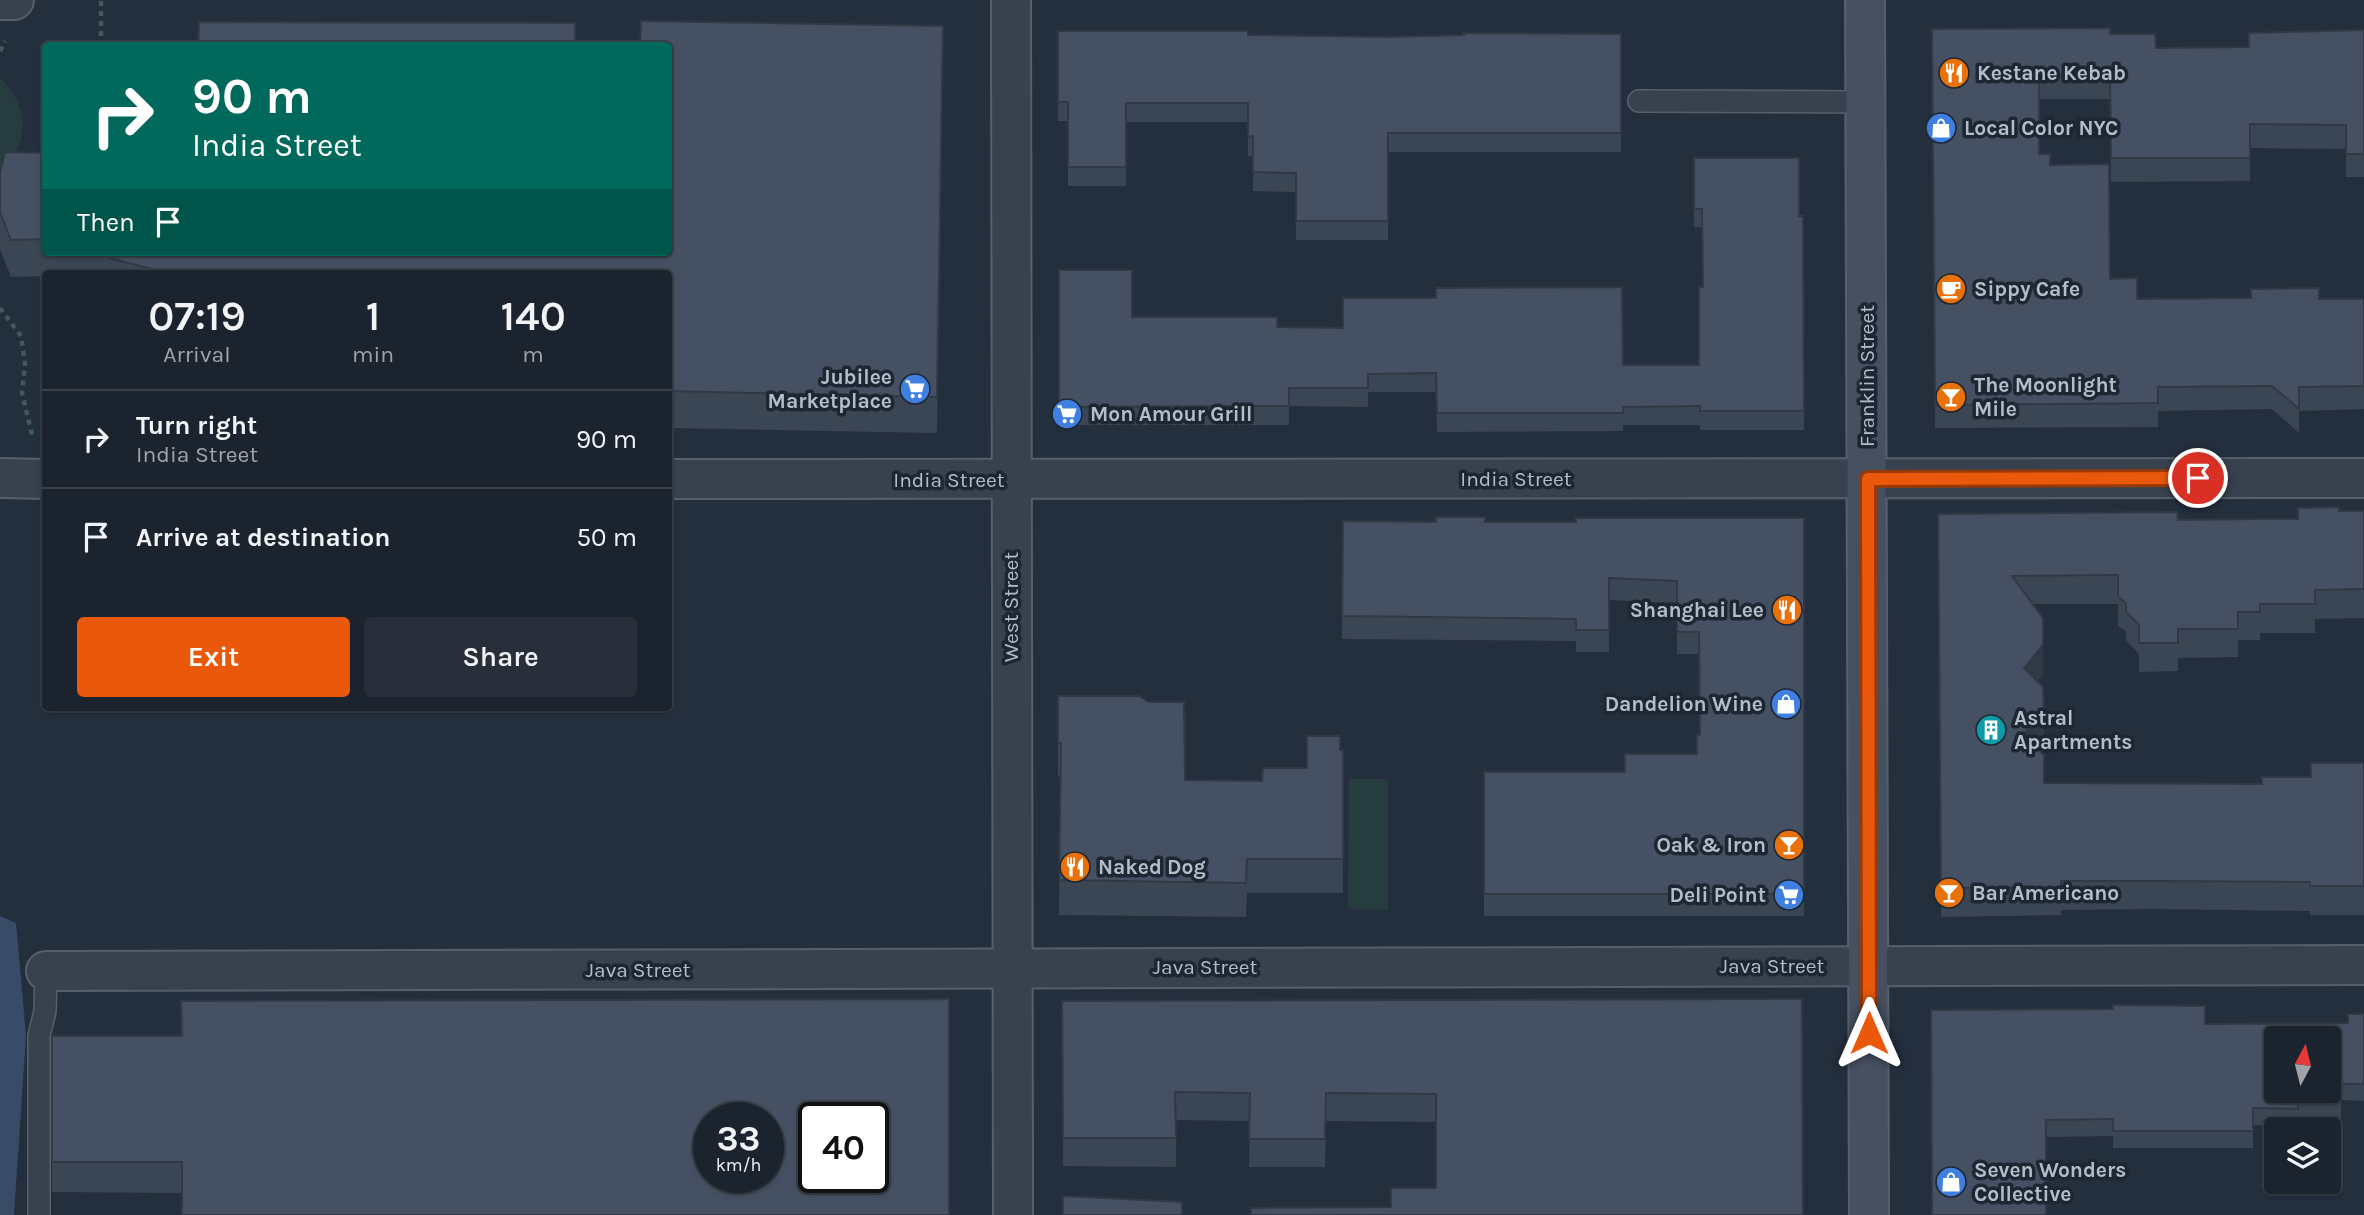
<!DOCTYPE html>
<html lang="en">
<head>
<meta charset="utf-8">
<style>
	:root { --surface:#1b232e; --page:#282f3a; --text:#f1f3f6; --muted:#a0a4aa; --line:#39404a; --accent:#ea580c }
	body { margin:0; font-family:Karla,sans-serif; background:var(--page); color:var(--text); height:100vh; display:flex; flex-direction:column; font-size:26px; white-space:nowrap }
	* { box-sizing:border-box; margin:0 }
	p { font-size:23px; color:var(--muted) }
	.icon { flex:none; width:38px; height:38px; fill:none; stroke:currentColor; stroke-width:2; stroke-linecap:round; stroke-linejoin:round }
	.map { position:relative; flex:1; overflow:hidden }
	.sheet { position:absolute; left:42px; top:270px; width:630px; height:441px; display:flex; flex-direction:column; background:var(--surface); border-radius:7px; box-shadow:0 2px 5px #0004,0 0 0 2px var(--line) }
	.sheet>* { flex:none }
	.hud { position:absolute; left:42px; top:42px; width:630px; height:214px; border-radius:7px; box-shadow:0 2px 5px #0004,0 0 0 2px var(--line); background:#00695c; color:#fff; overflow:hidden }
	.needle { width:46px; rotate:7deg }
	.fabs { position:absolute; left:2264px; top:1026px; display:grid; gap:14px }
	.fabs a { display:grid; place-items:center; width:77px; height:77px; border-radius:7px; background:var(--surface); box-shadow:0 2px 5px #0004,0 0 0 2px var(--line); font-size:35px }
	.speed { position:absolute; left:693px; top:1102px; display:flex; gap:14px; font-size:35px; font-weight:700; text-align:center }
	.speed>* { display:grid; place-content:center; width:91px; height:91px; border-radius:50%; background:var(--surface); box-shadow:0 2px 5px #0004,0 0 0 2px var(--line); line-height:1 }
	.speed small { font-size:18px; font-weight:400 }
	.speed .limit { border:4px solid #111; border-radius:10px; background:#fff; color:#111 }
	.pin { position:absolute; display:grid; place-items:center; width:60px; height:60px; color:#fff; margin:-30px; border:4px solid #fff; border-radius:50%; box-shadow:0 2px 7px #0007 }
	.me { position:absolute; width:77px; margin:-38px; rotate:0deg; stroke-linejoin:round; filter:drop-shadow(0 0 5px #0008) }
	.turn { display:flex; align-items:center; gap:24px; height:147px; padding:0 35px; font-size:32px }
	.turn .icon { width:91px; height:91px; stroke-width:2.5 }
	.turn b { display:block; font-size:49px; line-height:60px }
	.then { display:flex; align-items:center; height:66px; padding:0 35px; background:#0003; gap:14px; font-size:26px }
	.eta { display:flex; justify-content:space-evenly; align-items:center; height:119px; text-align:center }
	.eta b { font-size:42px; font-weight:600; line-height:49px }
	.primary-button { display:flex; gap:14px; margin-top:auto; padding:14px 35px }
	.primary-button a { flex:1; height:80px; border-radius:7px; background:var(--accent); color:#fff; font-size:28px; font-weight:600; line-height:80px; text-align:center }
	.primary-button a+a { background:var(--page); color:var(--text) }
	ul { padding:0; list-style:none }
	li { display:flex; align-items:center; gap:21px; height:98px; padding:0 35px; border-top:2px solid var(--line) }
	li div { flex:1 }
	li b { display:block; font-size:26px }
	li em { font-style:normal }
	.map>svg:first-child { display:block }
</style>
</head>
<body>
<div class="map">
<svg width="2364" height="1215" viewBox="0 0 2364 1215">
	<rect width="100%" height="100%" fill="#242f3e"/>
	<g fill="#263c3f">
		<path d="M0,78c16,13 27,39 21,61 -3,13 -13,24 -21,34z"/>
		<path d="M1349,779h39v131l-40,-1z"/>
	</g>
	<path fill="#394c67" d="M0,916l16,7 10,113 -12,179h-14z"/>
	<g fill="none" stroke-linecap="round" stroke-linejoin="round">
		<g stroke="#565f6c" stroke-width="24">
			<g id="lane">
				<path d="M1639,101l226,1"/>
				<path d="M39,1215v-179l6,-25 1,-40"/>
			</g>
		</g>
		<g stroke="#565f6c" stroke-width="42">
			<g id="street">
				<path d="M0,0h14"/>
				<path d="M1011,0l2,1215"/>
				<path d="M2,478l44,1"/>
				<path d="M668,479l1696,-1"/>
				<path d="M46,971l2318,-6"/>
			</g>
		</g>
		<g stroke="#565f6c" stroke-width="42">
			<path id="secondary" d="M1865,0l4,1215"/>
		</g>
		<g stroke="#44595c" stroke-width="4.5" stroke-dasharray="5 5" stroke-linecap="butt">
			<path d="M101,46v-46"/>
			<path d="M0,51l5,-10"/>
			<path d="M0,308l21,28 4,28 -3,29 11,46"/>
		</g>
		<use href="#lane" stroke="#38414e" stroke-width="21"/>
		<use href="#street" stroke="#38414e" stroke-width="38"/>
		<use href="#secondary" stroke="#465061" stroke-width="38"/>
	</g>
	<g fill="#3b4654">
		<path d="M1932,29l178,5 46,14 93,-1 115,-17v147h-18v-28l-96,-1v33l-139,1 -1,-83h-71v55l11,11 60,114 27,20h227v110l-65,2v22l-27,-24 -114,2v16l-223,1z"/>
		<path d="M1058,31l330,6 233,-3v118h-233v88h-92v-48l-43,-1v-35h-5v-34h-122v64h-58v-65h-10z"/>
		<path d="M943,63l-6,370 -269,-5v-155h-622v3l-35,1 -11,-28v-76l46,-20v99h622z"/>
		<path d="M1694,158l105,58h4l1,214h-104v-5h-77v6l-186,1 -1,-40h-68v15l-79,-1v19h-230v-155l73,47 145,10 346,38h76l4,-78 -1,-60h-8z"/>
		<path d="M2339,511h25v107l-49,1v14h-55v7h-22v17l-60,1v13l-39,1v-18l-13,-14v-9l-8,-5v-22h-85l10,70 -6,7 7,63 -6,5 6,34 218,1 49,-7 53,-14v152h-54v-4l-159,-2 -90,1v5l-120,2 -3,-403 240,6 120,-1z"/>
		<path d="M1804,518v398h-320v-144h141l72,-18 3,-19 -1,-81h-22v-51l-68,-3v52h-33v-11l-234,-2 1,-118 233,1z"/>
		<path d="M1058,696l127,84 77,1 45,-13 33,-18h3v143h-96l-1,24 -187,-2 1,-138h-2z"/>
		<path d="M1802,999l1,216 -412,-8 45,-19v-66l-110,-1 -1,46h-76l1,-46 -74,-1v47l-113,-1 -1,-165z"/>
		<path d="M1931,1010l274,14 143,-1 16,-9v87l-23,-1v18h-43v8l-45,-1v23h-140v-12l-67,1z"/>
		<path d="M52,1036h129l1,157 -130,-1z"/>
	</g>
	<g fill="#303945">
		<path d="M943,26v37l-6,370v-36z"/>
		<path d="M2043,645v29l-19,23v-29z"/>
		<path d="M2044,715v29l-21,19v-29z"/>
	</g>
	<g fill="#455162" stroke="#303945" stroke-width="2" fill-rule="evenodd">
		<path d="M641,21l302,5 -6,371 -269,-6v-118h-500l-59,-15v-6h559v-206h-28z"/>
		<path d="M199,22l376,1v23h-377z"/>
		<path d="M2110,28v6h45l1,14 93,-1v-14l115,-3v124h-18v-29l-96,-1v34h-139l-1,-83 -71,1v78h11v11l59,-1 1,115 27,-1v21l114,-1v-9l68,-1v11h45v87l-65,1v22l-27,-23 -114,1v16l-223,2 -3,-376z"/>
		<path d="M1058,31h190v4l140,2 76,-2 -1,-2 158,1v99h-233v88h-92v-48l-43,-1v-36l-5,1v-34h-122v64h-58v-65h-10z"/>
		<path d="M5,152l41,1v86l-35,1 -11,-28v-39z"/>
		<path d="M1694,158h105v58h4l1,195h-104v-5l-77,1v6h-186l-1,-40 -68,1v14h-79v18l-230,1v-137h73v47h145v10l66,1v-30h93v-10l186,-1 1,78h76v-78h4l-1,-78h-8z"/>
		<path d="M2339,507v4h25v78l-49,1v14h-55v8h-22v17h-60v14h-39v-18l-13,-13v-9l-8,-6v-22l-106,1 31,42v27l-19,23 19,19 1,28 -21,19 21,21v28l218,1v-7h49v-14h53v123h-54v-4l-159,-1h-90v6l-120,1 -3,-374 239,-2 1,8 82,-1h38v-11z"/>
		<path d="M1436,517h49v5h91v-4h228v376h-320v-122h141v-18h72v-19h3l-1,-103h-22v-51l-68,-3v52h-33v-11l-234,-3 1,-95 93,1z"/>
		<path d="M1058,696h81l10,6h35l1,78 77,1 1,-13h44v-32h33v14h3v109h-96l-1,24 -187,-3 2,-137h-3z"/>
		<path d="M949,999v216h-767v-53h-130v-126h130l-1,-35zM709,1118h59v60h-59zM814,1118h59v60h-59z"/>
		<path d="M1802,999l1,216h-552v-7l140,-1v-19h45v-94l-110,-1 -1,46h-76l1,-46 -75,-1 1,46h-113l-1,-137z"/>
		<path d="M2113,1005l92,1v18l143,-1v-9h16v70h-23v17h-43v8l-45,-1v23h-140v-12l-67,1v95h-114l-1,-205 182,-1zM2277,1038h52v52h-52z"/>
		<path d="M1063,1196l119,6v13h-119z"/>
	</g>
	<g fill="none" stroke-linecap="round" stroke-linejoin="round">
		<g stroke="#983908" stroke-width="18">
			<path id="route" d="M1869,1033l-1,-554 330,-1"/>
		</g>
		<use href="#route" stroke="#ea580c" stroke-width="12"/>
	</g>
	<defs>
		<g id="restaurant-disc" transform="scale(1.575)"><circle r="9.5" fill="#e8710a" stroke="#1d2633"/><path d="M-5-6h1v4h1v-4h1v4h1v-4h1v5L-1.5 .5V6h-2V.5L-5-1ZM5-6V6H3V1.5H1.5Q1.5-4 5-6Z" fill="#fff"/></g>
		<g id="shop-disc" transform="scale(1.575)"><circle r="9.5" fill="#3f7fe0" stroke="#1d2633"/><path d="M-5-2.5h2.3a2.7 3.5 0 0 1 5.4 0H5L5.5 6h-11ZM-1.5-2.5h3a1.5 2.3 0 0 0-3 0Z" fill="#fff"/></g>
		<g id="cafe-disc" transform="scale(1.575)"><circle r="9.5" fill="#e8710a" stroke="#1d2633"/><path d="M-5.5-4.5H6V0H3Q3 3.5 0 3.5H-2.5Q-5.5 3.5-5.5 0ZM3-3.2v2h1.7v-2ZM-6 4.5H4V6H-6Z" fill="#fff"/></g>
		<g id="supermarket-disc" transform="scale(1.575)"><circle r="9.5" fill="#3f7fe0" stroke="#1d2633"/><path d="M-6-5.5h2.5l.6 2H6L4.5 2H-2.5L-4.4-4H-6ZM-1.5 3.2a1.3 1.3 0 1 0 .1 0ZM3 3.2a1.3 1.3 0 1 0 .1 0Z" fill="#fff"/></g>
		<g id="bar-disc" transform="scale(1.575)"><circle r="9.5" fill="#e8710a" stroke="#1d2633"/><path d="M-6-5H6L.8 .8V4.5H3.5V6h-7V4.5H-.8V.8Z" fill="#fff"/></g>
		<g id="building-disc" transform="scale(1.575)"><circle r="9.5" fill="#0f9aa8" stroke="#1d2633"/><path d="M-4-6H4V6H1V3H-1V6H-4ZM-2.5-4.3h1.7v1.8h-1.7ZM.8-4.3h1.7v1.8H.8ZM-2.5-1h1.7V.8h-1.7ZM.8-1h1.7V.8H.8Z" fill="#fff"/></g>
	</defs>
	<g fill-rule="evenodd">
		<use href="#restaurant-disc" x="1954" y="73"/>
		<use href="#shop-disc" x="1941" y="128"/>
		<use href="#cafe-disc" x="1951" y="289"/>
		<use href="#supermarket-disc" x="915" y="389"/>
		<use href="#bar-disc" x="1951" y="397"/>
		<use href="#supermarket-disc" x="1067" y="414"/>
		<use href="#restaurant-disc" x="1787" y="610"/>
		<use href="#shop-disc" x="1786" y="704"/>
		<use href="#building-disc" x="1991" y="730"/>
		<use href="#bar-disc" x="1789" y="845"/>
		<use href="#restaurant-disc" x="1075" y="867"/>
		<use href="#bar-disc" x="1949" y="893"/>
		<use href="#supermarket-disc" x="1789" y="895"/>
		<use href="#shop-disc" x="1951" y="1182"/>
	</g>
	<g text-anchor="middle" stroke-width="7" stroke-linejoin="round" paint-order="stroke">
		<g font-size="21" font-weight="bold" fill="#b4bcc9" stroke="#1d2633" text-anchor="start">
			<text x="1977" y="80">Kestane Kebab</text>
			<text x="1964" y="135">Local Color NYC</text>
			<text x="1974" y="296">Sippy Cafe</text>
			<text x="892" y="384" text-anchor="end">Jubilee<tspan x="892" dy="24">Marketplace</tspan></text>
			<text x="1974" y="392">The Moonlight<tspan x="1974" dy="24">Mile</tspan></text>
			<text x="1090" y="421">Mon Amour Grill</text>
			<text x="1764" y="617" text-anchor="end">Shanghai Lee</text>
			<text x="1763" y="711" text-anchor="end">Dandelion Wine</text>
			<text x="2014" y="725">Astral<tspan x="2014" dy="24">Apartments</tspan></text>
			<text x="1766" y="852" text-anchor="end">Oak &amp; Iron</text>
			<text x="1098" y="874">Naked Dog</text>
			<text x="1972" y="900">Bar Americano</text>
			<text x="1766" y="902" text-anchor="end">Deli Point</text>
			<text x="1974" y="1177">Seven Wonders<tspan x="1974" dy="24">Collective</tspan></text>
		</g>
		<g font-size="21" fill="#b4bcc9" stroke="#1d2633">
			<text transform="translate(1867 376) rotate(-90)" y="7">Franklin Street</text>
			<text x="1516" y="486">India Street</text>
			<text x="949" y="487">India Street</text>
			<text transform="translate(1011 607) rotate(-90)" y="7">West Street</text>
			<text x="1772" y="973">Java Street</text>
			<text x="1205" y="974">Java Street</text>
			<text x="638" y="977">Java Street</text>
		</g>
	</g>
</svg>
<div class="fabs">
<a><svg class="needle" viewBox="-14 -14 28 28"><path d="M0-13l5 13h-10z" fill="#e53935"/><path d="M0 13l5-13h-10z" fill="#a0a4aa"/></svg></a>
<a><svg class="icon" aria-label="layers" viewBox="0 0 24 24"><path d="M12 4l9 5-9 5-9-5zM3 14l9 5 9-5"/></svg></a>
</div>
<div class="speed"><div>33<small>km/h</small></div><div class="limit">40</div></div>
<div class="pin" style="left:2198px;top:478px;background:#d93025"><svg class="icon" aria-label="arrive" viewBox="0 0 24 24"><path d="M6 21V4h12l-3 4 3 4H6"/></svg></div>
<svg class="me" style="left:1869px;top:1033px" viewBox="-20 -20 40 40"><path d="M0-17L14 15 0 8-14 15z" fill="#ea580c" stroke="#fff" stroke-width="4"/></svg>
<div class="hud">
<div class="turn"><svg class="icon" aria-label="right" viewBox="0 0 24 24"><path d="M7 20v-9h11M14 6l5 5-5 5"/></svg><div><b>90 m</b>India Street</div></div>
<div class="then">Then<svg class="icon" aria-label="arrive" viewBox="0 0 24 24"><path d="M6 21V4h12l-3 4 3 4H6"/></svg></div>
</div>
<section class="sheet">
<div class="eta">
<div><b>07:19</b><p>Arrival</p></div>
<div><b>1</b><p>min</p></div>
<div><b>140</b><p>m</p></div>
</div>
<ul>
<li><svg class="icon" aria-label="right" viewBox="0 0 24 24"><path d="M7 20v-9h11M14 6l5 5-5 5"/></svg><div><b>Turn right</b><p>India Street</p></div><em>90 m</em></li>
<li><svg class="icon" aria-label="arrive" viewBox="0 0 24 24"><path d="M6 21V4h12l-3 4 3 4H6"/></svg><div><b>Arrive at destination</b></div><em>50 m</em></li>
</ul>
<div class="primary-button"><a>Exit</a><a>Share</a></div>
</section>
</div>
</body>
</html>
